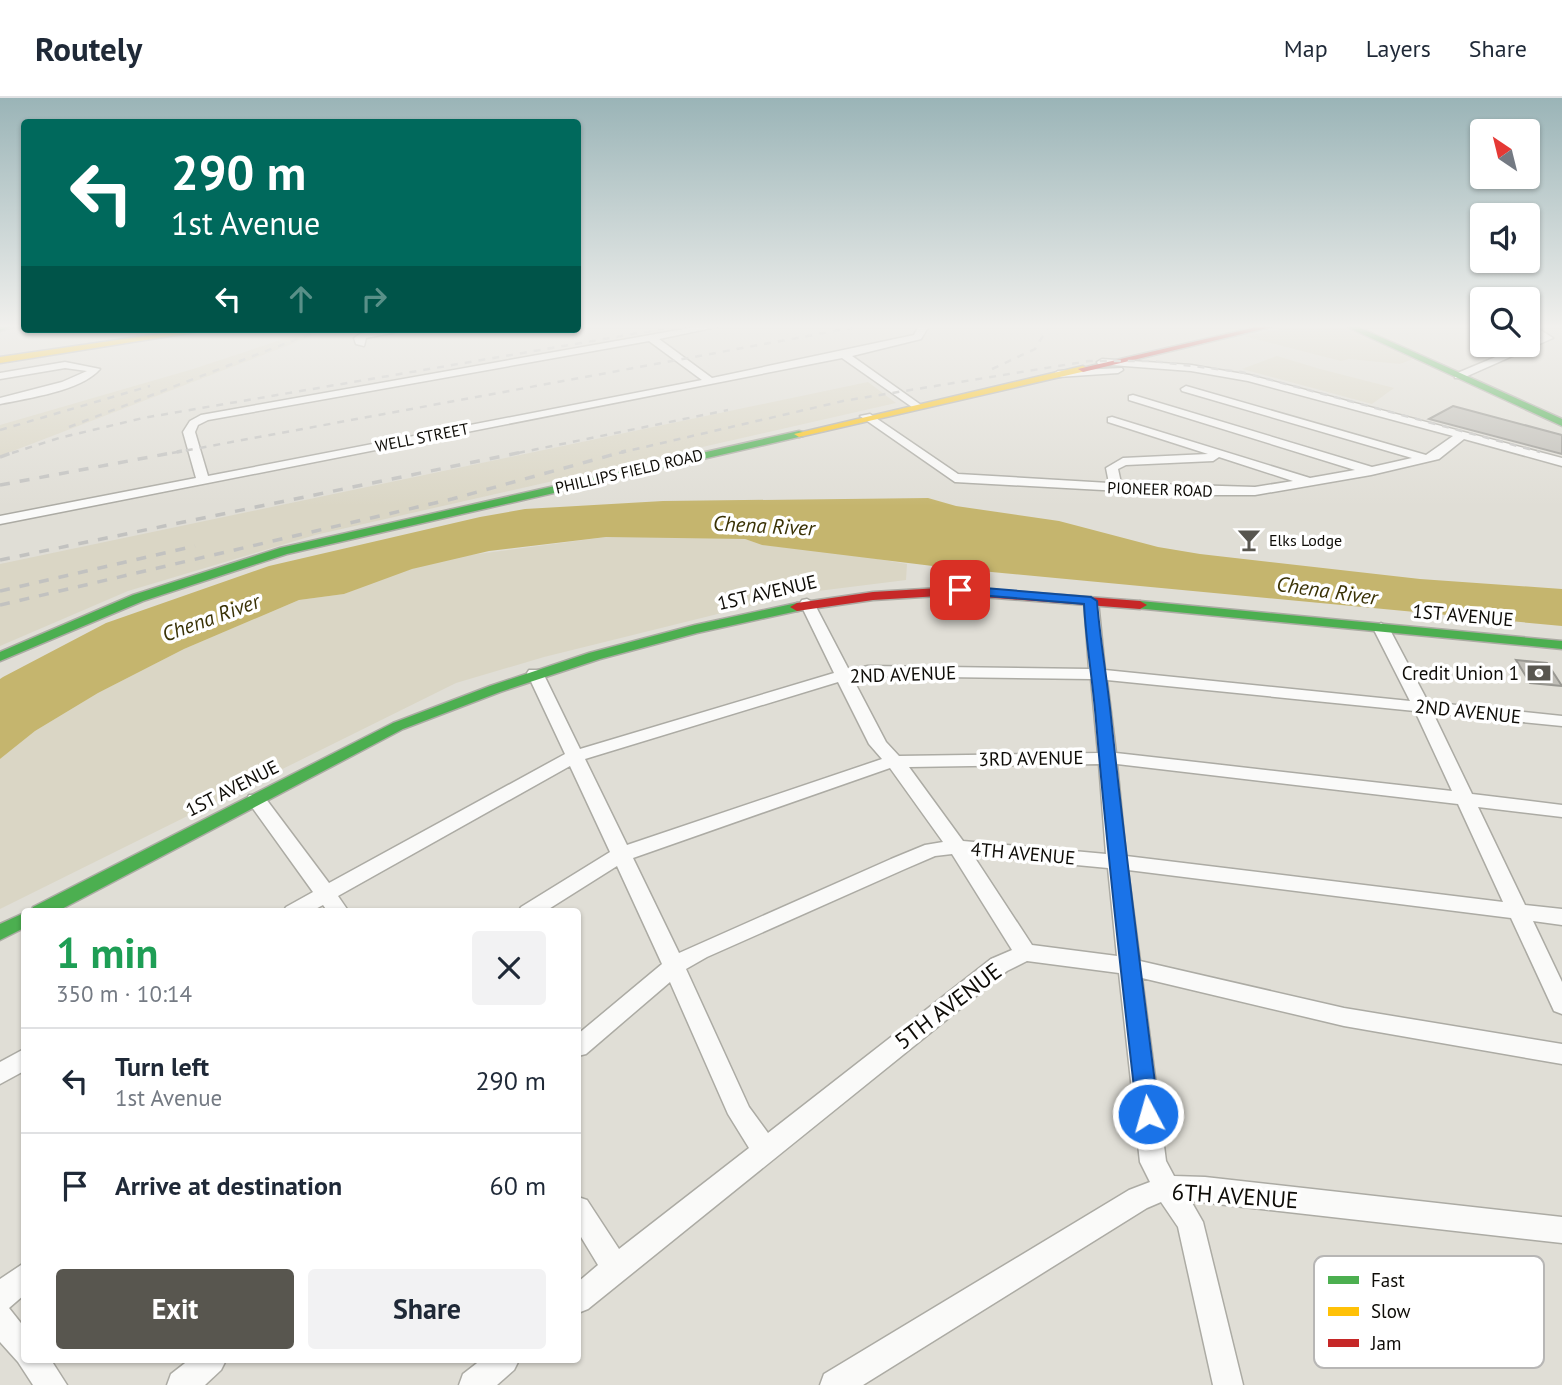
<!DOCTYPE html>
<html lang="en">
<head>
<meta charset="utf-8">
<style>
	:root { --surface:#fff; --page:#f2f2f3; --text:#1f2937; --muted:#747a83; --line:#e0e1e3; --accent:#58564f }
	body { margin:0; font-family:"PT Sans",sans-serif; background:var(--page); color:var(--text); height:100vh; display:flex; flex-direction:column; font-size:26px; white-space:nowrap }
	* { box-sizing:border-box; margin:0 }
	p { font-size:23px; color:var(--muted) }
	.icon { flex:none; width:38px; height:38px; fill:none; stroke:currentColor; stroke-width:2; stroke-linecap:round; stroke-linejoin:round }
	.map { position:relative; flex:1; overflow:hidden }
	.side { position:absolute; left:21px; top:810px; width:560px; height:455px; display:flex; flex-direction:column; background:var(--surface); border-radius:7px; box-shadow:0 2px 5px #0004 }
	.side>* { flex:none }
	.guide { position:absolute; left:21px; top:21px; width:560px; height:214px; border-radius:7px; box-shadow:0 2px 5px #0004; background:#00695c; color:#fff; overflow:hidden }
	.needle { width:46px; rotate:325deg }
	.buttons { position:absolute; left:1470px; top:21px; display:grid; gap:14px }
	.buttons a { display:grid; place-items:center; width:70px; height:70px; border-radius:7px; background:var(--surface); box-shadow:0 2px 5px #0004; font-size:35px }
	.pin { position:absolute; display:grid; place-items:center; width:60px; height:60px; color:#fff; margin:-30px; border-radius:14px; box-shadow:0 4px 10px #0006 }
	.me { position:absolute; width:77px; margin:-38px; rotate:354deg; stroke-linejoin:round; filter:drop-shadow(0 0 5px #0008) }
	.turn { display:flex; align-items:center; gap:24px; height:147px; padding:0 35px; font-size:32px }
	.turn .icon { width:91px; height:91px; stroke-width:2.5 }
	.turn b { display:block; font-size:49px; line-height:60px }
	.lanes { display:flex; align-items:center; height:66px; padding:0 35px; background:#0003; justify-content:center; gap:35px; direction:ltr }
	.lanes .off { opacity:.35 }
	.round { display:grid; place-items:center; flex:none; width:74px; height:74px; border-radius:7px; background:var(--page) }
	.summary { display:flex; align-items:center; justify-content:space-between; height:119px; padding:0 35px }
	h1 { font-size:42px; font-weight:700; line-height:52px; color:#1e9e55 }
	.primary-button { display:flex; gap:14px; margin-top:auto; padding:14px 35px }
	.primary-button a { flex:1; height:80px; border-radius:7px; background:var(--accent); color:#fff; font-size:28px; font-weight:700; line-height:80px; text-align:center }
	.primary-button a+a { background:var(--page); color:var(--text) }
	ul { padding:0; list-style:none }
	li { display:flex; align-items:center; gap:21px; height:105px; padding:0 35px; border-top:2px solid var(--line) }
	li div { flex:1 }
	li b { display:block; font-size:26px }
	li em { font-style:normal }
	header { display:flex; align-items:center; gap:42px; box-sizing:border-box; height:98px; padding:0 35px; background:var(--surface); border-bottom:2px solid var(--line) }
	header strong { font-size:33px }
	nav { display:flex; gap:38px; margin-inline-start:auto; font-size:24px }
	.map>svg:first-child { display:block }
</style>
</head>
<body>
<header>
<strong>Routely</strong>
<nav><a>Map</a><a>Layers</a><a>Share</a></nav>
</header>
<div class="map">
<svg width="1562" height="1287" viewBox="0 0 1562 1287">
	<rect width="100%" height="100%" fill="#e0ded6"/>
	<g fill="#dad6c5">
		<path d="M1296,228h45l72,33 -13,5 -51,-5 -8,2 -97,-25z"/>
		<path d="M314,231h17l-331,127v-31l193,-56z"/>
		<path d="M1277,258l43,13 74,19 -22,16 -130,-35z"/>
		<path d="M868,284l28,21 -581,132 -187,56 -128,55v-82z"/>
		<path d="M682,438l63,3 17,6 68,6 77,13 -1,16 -104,13 -258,64 -88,26 -456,226v-150l35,-28 63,-38 86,-44 115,-49 45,-6 47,-19 57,-17 158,-21z"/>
	</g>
	<path fill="#c5b56e" d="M928,400l28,8 103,15 99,26 42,7 220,25 142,10v37l-613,-58 -187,-23 -17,-6 -139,-2 -117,14 -77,18 -68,25 -45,6 -115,49 -86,44 -63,38 -35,28v-80l3,-2 103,-54 163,-57 211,-49 45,-8 138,-8z"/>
	<g fill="#c0beb7" stroke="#989791" stroke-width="2">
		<path d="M1453,308l109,29v19l-133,-35z"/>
		<path d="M1516,562l31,3 15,23 -32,-3z"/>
	</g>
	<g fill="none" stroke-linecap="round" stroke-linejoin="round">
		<g stroke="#acaba4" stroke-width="3">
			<g id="street">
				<path d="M701,228h20l-62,13 53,39 202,-43 5,-9h10l-8,13 -69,17 69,49 -9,2 -70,-49 -842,166v-8l196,-38 -13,-46 7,-11 11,-6zM649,243l53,39 -494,96 -13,-44 3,-7 10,-5z"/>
				<path d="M1528,228h6l19,12 -90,40h-8v-4l86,-36 -13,-8z"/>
				<path d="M389,231h23l-46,9 -2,8 -8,-2 -2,-6 6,-4z"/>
				<path d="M1102,261l89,6 58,10 313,83v8l-98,-27 -25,20 -68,16 -116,20h-61l-239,-13 -95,-66 10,-2 88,60 151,9 -3,-15 17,-10 85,-4 -100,-32v-4l4,-1 198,61 45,-8 -226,-70v-4l4,-1 239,72 40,-9 -230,-67 -1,-2 5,-3 240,69 27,-19 -205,-55 -57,-10 -93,-7 -1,-2zM1219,359l74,24 -38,6 -134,-4 -3,-14 8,-4 87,-4z"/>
				<path d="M65,264l35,7c-19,22 -72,29 -100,35v-6l62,-16 25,-11 -22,-3 -65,11v-6z"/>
				<path d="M1122,270l1,2 -5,3 -60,4 -5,-3 5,-3z"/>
				<path d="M1091,499l7,4 7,69 305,31 -37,-73 8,-5 8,5 39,74 134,14v10l-129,-13 39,81 90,11v12l-84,-10 47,98 37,4v16l-29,-4 29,61v32l-8,-3 -43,-93 -383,-48 12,91 204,47 218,36v20l-218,-38 -202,-48 24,183 8,15 31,1 357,40v26l-371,-42 12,21 40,163h-30l-35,-158 -17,-25 -14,6 -284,177h-43l4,-11 305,-184 21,-8 -10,-20 -21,-189 -92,-12 -20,10 -419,338 -10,4v-31l20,-17 -20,-33v-35l9,3 32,49 130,-101 -21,-34 -58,-132 -84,72 -8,2v-22l84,-70 -45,-98 -73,46h-26l3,-5 89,-55 -40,-86 -232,130 11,16h-21l-5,-7 -13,7h-27l3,-5 27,-15 -64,-89 -2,-4 2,-4h14l66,88 236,-129 -38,-81 2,-3h12l2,3 37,76 254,-76 -34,-70 2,-3 5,-1 7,4 35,67 19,-4 221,3 -5,-68zM868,578l223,3 7,74 -199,3 -13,-14 -33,-63zM1107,582l308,31 37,80 -336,-38zM838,584l31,62 13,15 -255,86 -42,-86zM1099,666l7,90 -143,-13 -54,-74zM1117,666l341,40 45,98 -377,-46zM890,670l53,74 -18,3 -34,14 -212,94 -46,-95zM952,756l60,96 -21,9 -223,174 -19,-26 -63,-138 21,-12 198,-88 30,-13zM973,757l135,13 9,88 -85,-11z"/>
				<path d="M24,951v22l-24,13v-22z"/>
				<path d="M24,1165v32l-15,13 15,19v33h27l16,25h-34l-15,-23 -18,-20v-63z"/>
				<path d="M189,1262h37l-5,10 -16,15h-38l4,-11z"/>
				<path d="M481,1262h38l-5,10 -17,15h-38l4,-11z"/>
			</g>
		</g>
		<g stroke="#acaba4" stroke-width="3">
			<g id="fast">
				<path d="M0,228h14l-14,5z"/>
				<path d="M1345,228h11l206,93v7z"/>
				<path d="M799,333l4,1v4l-516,118 -144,47 -143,60v-9l133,-57 147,-47z"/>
				<path d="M1140,503l422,40v8l-427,-41 -2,-3z"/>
				<path d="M797,505l5,1v6l-105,23 -97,26 -100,33 -97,37 -347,183h-25l2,-5 360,-184 97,-37 99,-33 106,-28z"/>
				<path d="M24,815v15l-24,12v-16z"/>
			</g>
		</g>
		<g stroke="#acaba4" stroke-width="3">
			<g id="slow">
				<path d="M193,231h21l-214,34v-6z"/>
				<path d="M1083,268l5,3 -2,2 -287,66 -5,-3z"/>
			</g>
		</g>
		<g stroke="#acaba4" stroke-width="3">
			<g id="jam">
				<path d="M1261,228h14l-192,46 -5,-3z"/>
				<path d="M956,489l184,14 7,4 -7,4 -184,-14 -83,5 -76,11 -7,-4 7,-4 76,-11z"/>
			</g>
		</g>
		<use href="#street" fill="#fafaf9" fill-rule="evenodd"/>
		<use href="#fast" fill="#4caf50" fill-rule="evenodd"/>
		<use href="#slow" fill="#ffc107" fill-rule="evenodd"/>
		<use href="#jam" fill="#c62828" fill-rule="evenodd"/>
		<g stroke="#c2c2c0" stroke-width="2.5" stroke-dasharray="7 7" stroke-linecap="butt">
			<path d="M992,271l43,-20 14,-23"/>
			<path d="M69,329l254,-98"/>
			<path d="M0,332l150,-44"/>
			<path d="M12,355l47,-15 84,-20 537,-92"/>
			<path d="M172,355l690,-127"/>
			<path d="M518,355l210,-43"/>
			<path d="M619,355l224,-52 246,-40h63l89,11 299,80"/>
		</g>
		<g stroke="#c2c2c0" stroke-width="3.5" stroke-dasharray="10 10" stroke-linecap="butt">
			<path d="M0,359l17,-6"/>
			<path d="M0,387l182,-34"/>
			<path d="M0,462l527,-109"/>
			<path d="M0,493l195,-45"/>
			<path d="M0,507l452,-106 174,-48"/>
		</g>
	</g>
	<linearGradient id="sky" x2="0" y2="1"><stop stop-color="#9ab4b7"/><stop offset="0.56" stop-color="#f1f0ed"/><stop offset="1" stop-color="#f1f0ed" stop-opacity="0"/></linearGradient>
	<rect width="1562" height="408" fill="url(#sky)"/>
	<path fill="#1a73e8" stroke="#114b97" stroke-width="2" d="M960,488l131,11 6,4c3,39 10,77 14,116 14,133 31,264 48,397l-3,6 -8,3 -8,-3 -3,-6c-15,-131 -30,-262 -41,-393 -3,-39 -10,-77 -12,-117l-129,-11 -2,-3z"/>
	<defs>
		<g id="bar-bare" transform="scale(1.89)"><path d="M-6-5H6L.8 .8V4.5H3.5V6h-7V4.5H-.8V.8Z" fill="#58564f" stroke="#fff" stroke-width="2.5" paint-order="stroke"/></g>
		<g id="bank-bare" transform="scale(1.89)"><path d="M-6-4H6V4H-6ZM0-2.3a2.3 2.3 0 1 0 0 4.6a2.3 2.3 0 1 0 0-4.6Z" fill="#58564f" stroke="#fff" stroke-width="2.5" paint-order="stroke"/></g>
	</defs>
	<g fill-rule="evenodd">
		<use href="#bar-bare" x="1249" y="442"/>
		<use href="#bank-bare" x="1539" y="575"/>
	</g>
	<g text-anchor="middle" stroke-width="7" stroke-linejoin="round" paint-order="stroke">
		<g font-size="16" fill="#0e0c07" stroke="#fff">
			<text transform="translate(422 339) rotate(-11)" y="6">WELL STREET</text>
			<text transform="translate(629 373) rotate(-13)" y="6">PHILLIPS FIELD ROAD</text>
			<text transform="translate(1160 391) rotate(2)" y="6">PIONEER ROAD</text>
		</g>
		<g font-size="16" fill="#0e0c07" stroke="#fff" text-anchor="start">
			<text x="1269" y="448">Elks Lodge</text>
		</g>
		<g font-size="19" fill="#0e0c07" stroke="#fff">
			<text transform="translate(767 494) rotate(-13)" y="7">1ST AVENUE</text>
			<text transform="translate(1463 517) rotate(5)" y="7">1ST AVENUE</text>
			<text transform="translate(903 576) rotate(-2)" y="7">2ND AVENUE</text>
			<text transform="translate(1468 613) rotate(6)" y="7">2ND AVENUE</text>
			<text transform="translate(1031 660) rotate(-1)" y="7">3RD AVENUE</text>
			<text transform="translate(232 690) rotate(-27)" y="7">1ST AVENUE</text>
			<text transform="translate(1023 755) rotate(5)" y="7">4TH AVENUE</text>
		</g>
		<g font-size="19" fill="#0e0c07" stroke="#fff" text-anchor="end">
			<text x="1519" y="582">Credit Union 1</text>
		</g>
		<g font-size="21" font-style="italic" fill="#3a3206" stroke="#fff">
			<text transform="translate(764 428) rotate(3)" y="7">Chena River</text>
			<text transform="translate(1327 493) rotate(8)" y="7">Chena River</text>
			<text transform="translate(211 520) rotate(-20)" y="7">Chena River</text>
		</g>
		<g font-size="23" fill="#0e0c07" stroke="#fff">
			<text transform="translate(948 908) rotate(-37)" y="8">5TH AVENUE</text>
			<text transform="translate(1235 1098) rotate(4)" y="8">6TH AVENUE</text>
		</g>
	</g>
	<rect x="1314" y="1158" width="230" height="112" rx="10" fill="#fff" stroke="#b7b6b5" stroke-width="2"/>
	<rect x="1328" y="1178" width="31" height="8" fill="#4caf50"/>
	<rect x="1328" y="1209" width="31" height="9" fill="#ffc107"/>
	<rect x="1328" y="1241" width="31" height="8" fill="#c62828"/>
	<g font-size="19" fill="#0e0c07">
		<text x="1371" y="1189">Fast</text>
		<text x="1371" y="1220">Slow</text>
		<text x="1371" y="1252">Jam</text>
	</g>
</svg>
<div class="buttons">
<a><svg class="needle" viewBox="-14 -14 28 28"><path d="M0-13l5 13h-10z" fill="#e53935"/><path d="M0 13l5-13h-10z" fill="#747a83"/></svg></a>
<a><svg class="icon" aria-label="sound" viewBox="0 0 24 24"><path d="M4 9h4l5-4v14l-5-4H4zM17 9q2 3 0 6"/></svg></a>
<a><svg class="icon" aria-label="search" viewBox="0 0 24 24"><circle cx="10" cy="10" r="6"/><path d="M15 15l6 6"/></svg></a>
</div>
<div class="pin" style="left:960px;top:492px;background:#d93025"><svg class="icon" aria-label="arrive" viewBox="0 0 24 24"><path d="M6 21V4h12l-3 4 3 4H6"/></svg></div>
<svg class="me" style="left:1148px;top:1016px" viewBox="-20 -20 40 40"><circle r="17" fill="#1a73e8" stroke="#fff" stroke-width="3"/><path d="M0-11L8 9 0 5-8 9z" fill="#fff"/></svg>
<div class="guide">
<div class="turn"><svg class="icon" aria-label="left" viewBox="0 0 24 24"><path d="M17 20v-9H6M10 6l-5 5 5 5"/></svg><div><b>290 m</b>1st Avenue</div></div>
<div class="lanes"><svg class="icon" aria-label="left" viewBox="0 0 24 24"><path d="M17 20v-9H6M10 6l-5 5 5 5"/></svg><svg class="icon off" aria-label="ahead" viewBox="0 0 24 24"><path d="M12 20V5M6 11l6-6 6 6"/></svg><svg class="icon off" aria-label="right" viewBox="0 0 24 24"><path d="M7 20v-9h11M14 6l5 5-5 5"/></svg></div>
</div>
<section class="side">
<div class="summary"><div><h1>1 min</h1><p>350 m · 10:14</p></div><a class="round"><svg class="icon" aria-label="close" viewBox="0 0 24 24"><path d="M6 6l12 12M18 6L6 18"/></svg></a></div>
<ul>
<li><svg class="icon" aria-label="left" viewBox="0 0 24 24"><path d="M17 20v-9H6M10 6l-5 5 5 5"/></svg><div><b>Turn left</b><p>1st Avenue</p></div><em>290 m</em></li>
<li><svg class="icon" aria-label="arrive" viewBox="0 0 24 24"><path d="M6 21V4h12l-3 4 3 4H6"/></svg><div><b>Arrive at destination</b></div><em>60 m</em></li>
</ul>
<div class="primary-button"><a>Exit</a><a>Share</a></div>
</section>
</div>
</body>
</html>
